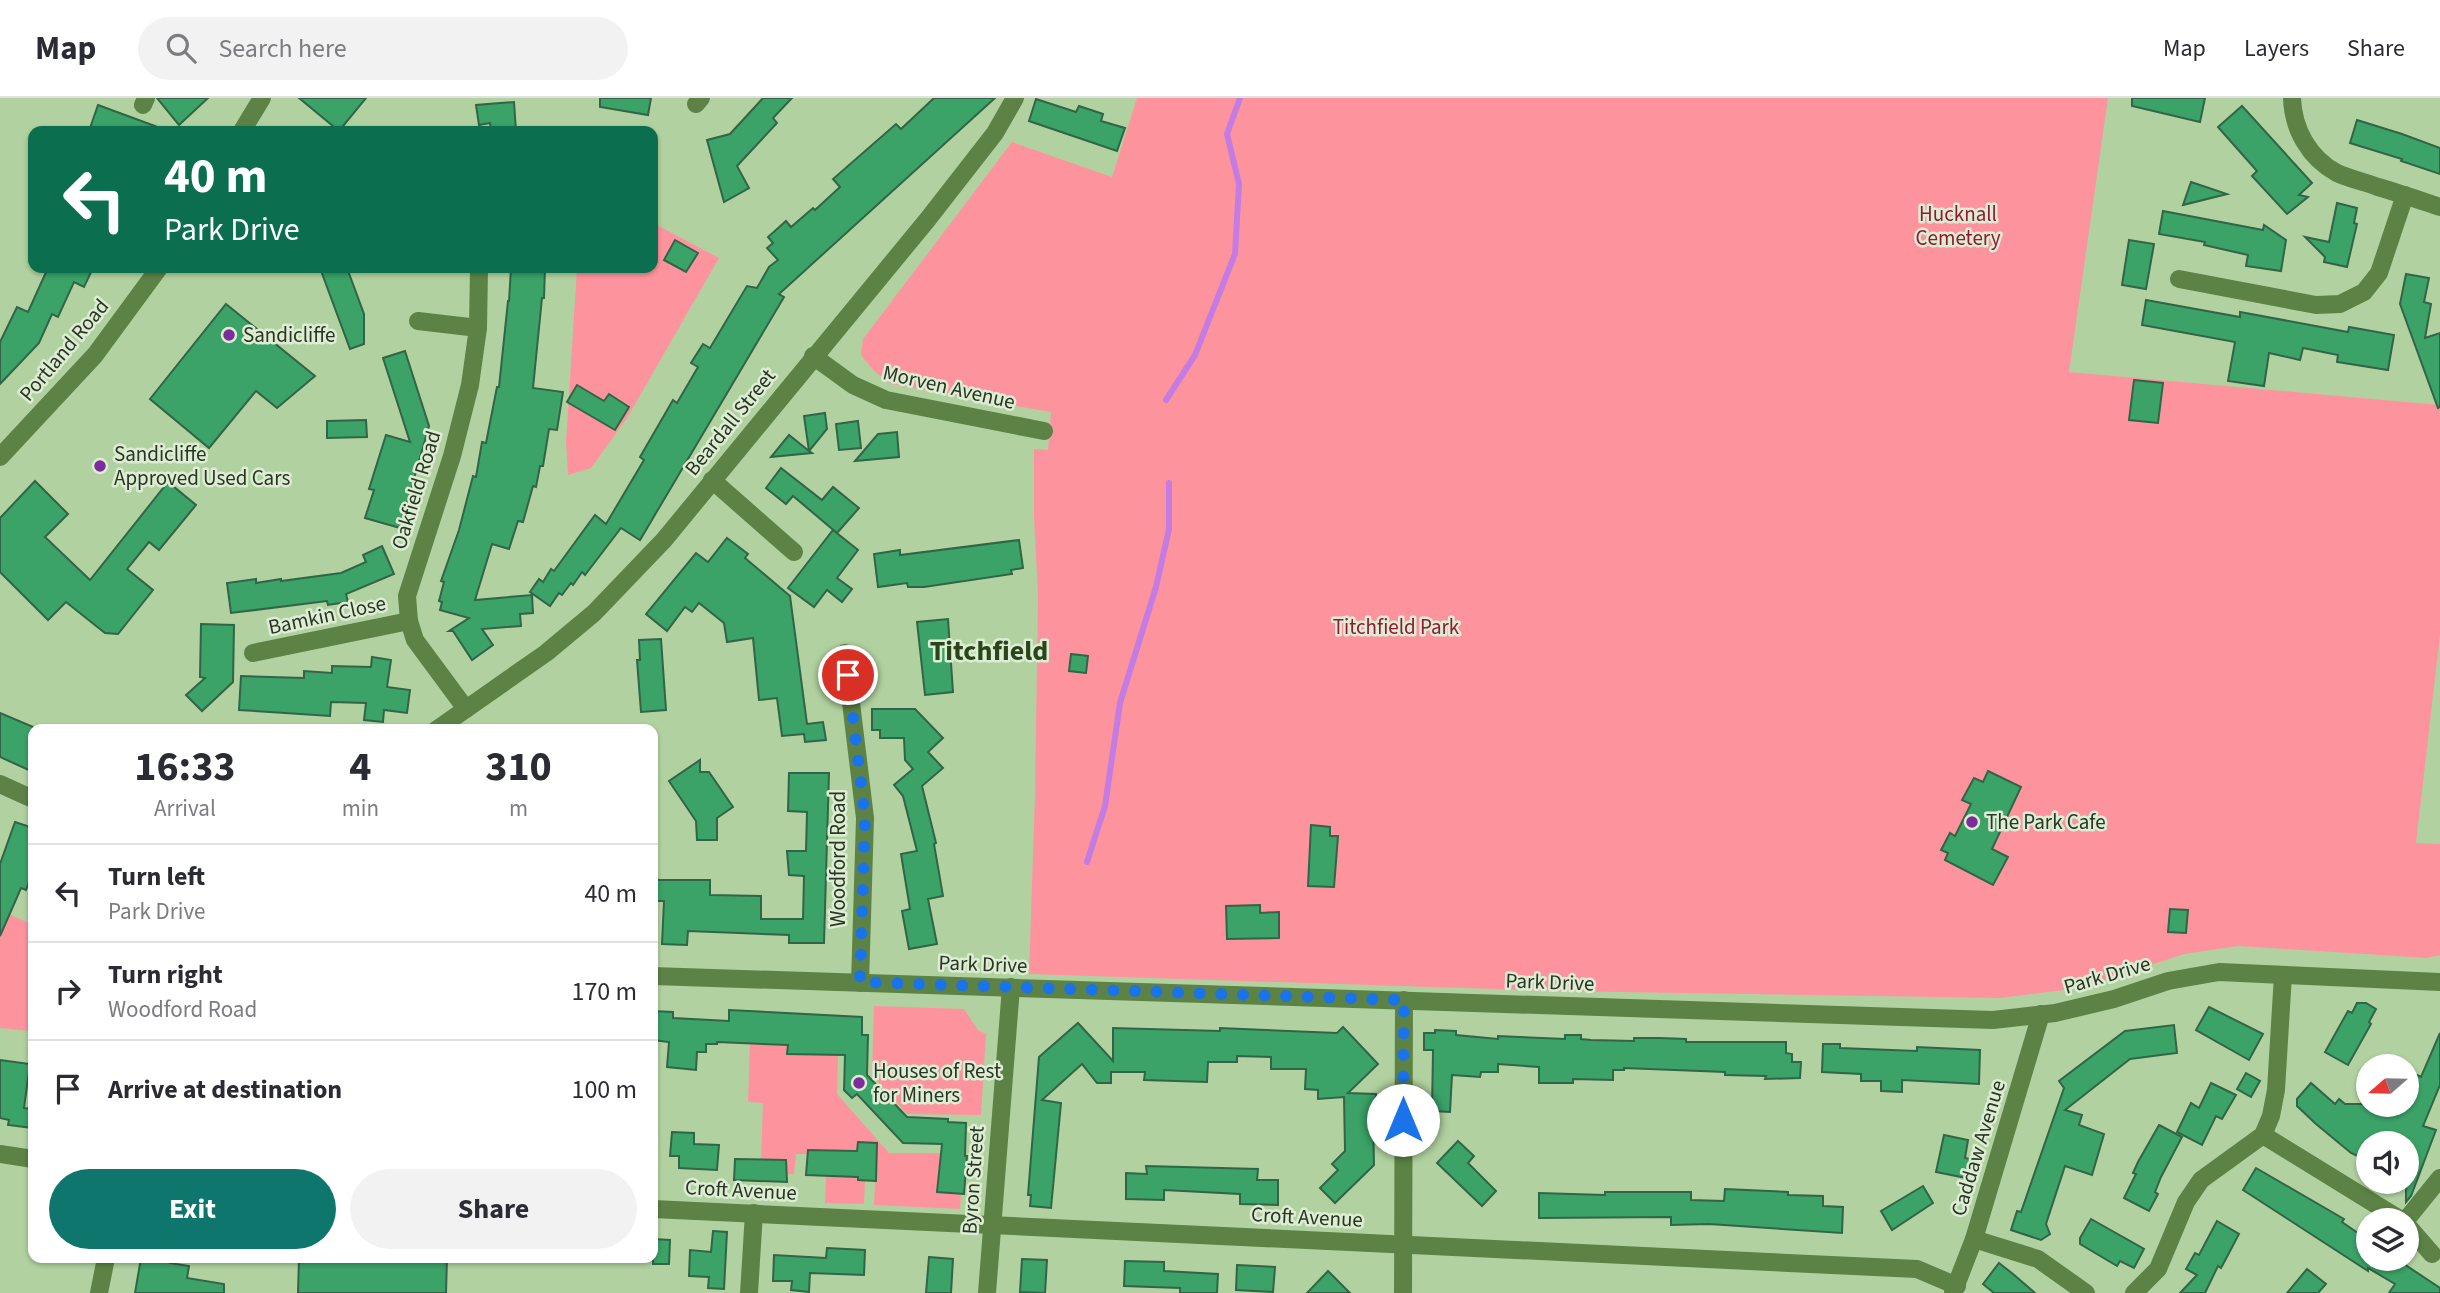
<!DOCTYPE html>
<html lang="en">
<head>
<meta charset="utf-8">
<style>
	:root { --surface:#fff; --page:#f2f2f3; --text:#2b2b33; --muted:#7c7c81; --line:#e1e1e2; --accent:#0f766e }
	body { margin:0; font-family:"Source Sans 3",sans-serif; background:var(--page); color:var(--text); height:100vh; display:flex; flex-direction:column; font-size:26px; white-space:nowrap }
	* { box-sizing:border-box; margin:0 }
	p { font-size:23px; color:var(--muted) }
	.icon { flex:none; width:38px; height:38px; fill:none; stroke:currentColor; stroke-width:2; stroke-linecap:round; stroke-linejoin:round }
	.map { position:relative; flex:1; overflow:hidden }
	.details { position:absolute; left:28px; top:626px; width:630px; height:539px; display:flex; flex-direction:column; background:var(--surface); border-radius:14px; box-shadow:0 2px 5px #0004 }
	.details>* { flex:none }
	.banner { position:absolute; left:28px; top:28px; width:630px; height:147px; border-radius:14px; box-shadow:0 2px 5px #0004; background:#0b6e4f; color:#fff; overflow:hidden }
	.needle { width:46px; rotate:250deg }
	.tools { position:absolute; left:2356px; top:956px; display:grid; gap:14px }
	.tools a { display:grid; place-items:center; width:63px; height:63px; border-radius:50%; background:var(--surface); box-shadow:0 2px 5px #0004; font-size:35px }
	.pin { position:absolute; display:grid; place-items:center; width:60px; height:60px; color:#fff; margin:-30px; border:4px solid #fff; border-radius:50%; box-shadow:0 2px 7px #0007 }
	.me { position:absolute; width:77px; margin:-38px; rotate:0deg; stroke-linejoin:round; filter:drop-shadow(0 0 5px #0008) }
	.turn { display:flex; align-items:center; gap:24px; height:147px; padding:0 21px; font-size:32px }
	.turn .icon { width:91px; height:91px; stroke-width:2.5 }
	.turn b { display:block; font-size:49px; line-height:60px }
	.eta { display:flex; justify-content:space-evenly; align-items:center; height:119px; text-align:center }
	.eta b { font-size:42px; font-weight:700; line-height:49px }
	.button { display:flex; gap:14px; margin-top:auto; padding:14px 21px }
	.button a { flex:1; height:80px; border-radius:42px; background:var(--accent); color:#fff; font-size:28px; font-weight:700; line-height:80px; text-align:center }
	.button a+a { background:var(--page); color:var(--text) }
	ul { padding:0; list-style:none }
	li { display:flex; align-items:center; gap:21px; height:98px; padding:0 21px; border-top:2px solid var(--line) }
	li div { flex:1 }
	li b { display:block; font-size:26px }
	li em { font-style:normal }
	header { display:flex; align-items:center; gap:42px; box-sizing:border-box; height:98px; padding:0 35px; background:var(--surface); border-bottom:2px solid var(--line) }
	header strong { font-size:33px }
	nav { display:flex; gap:38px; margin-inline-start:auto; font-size:24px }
	.search { width:490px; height:63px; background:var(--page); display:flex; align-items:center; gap:18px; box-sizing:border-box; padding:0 24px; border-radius:38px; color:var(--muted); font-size:26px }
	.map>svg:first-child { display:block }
</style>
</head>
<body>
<header>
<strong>Map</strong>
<div class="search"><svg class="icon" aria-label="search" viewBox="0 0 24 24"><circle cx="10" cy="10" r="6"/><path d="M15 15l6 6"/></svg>Search here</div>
<nav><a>Map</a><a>Layers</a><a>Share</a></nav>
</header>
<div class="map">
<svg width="2440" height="1195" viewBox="0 0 2440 1195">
	<rect width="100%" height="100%" fill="#b1d2a0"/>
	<g fill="#fd949d">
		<path d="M1137,0h971l-39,274 371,33v230l-24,208 24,1v111l-13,3 -189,-12 -54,8 -75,25 -45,11 -64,8 -447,-7 -524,-17 6,-180 3,-199 -4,-77v-69l14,1 3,-38 -160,-28 -17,-13 -13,-16 2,-16 149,-197 100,35z"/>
		<path d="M653,125l66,35 -92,160 -36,50 -23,7 -2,-33 11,-174h76z"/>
		<path d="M0,812l33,15v97l-3,9 -30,-3z"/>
		<path d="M874,908l90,3 14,21 8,4 -5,81 -74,-1 -35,-39z"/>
		<path d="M788,925v31l50,1 -1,39 52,59h53l19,41 -1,15 -86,-4 3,-62 -12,37 -1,24 -39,-1 1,-27 20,-25 -38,-1 -1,4h-11l-2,20h-7v-13l-26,-1 2,-57 -15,-1 2,-59z"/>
	</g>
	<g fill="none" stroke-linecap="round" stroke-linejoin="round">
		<g stroke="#c47ce3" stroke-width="6">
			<path d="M1166,302l29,-45 40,-101 4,-70 -12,-50 13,-36"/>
			<path d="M1087,764l18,-56 15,-103 36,-116 13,-58v-46"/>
		</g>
	</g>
	<g fill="#3ba368" stroke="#316545" stroke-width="2">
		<path d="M157,0h51l-29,27z"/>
		<path d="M299,0h67l-27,33z"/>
		<path d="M600,0h51l-3,17 -48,-8z"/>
		<path d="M763,0h29l-19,20 4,5 -40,43 12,22 -25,14 -17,-62 23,-6z"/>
		<path d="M934,0h61l-216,196 5,3 -144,243 -19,-12 -36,47 -3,-3 -9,13 -2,-2 -9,12 -3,-2 -9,13 -20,-14 9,-13 4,3 8,-13 3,2 41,-56 11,9 38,-64 -4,-3 33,-57 4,3 21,-36 -7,-4 12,-19 7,4 37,-62 10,2 12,-21 9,-7 -11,-12 6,-5 -5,-6 18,-16 5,6 22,-19 2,2 25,-23 -7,-8 63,-55 5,5z"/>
		<path d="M2132,0h73l-5,24 -68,-16z"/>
		<path d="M1036,1l40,13 3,-6 24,8 -2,7 24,7 -8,23 -88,-30z"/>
		<path d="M514,4l2,29h-25l-1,-8 -11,2 -3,-20z"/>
		<path d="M98,7l65,24v2h-74z"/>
		<path d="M2242,8l70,77 -13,12 9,2 -21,17 -35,-38 5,-5 -39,-44z"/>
		<path d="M2357,22l45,14 38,14v26l-39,-13 1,-2 -52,-16z"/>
		<path d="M2191,84l36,12 -44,11z"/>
		<path d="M2337,105l20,5 -3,15 3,1 -10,43 -23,-5 1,-5 -20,-20 24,5z"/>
		<path d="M2163,113l100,19 1,-5 22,15 -5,31 -35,-5 2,-11 -44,-10 1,-3 -46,-8z"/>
		<path d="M675,142l23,13 -12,19 -22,-12z"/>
		<path d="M2129,142l25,4 -8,45 -24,-4z"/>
		<path d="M41,170h52l-9,19 -10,-5 -16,35 -6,-3 -13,29 -39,41v-42l17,-35 11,5 19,-42z"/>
		<path d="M320,170h27l17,46v30l-14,5z"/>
		<path d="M511,170h34l-1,30h-2l-9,90 30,4 -6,38 -8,-1 -6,37h-3l-4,21 -3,-1 -10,36 -5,-1 -9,28 -17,-5 -17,56 57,-5 1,18 -13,1 1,12 -39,3 11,16 -21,15 -19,-29h-4l20,-13 -29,-8 2,-8 -3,-1 5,-19 -3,-1 18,-51 14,-54 3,1 6,-35 4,1 11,-56h2l9,-86h1z"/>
		<path d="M2406,176l23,4 -5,24 7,2 -6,34 15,-5v74l-2,1 -38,-104z"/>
		<path d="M2146,202l94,17v-5l108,20 1,-5 45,8 -6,35 -51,-8 1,-7 -35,-7 -3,12 -31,-7 -5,33 -36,-5 7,-39 -93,-17z"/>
		<path d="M226,206l89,72 -38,32 -21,-17 -47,57 -59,-49z"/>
		<path d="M405,253l24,75 -29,102 -35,-10 9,-28 -5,-1 17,-54 24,7 -27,-84z"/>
		<path d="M2134,282l29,3 -5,40 -29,-3z"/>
		<path d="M577,287l27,16 5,-7 20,13 -14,23 -48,-28z"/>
		<path d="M825,315l2,16 -18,22 3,2 -41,4 18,-22 20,16 -5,-35z"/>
		<path d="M366,322l1,17 -40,1v-17z"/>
		<path d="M858,323l3,27 -22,2 -3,-26z"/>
		<path d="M897,334l2,25 -44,4 23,-27z"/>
		<path d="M781,370l41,32 11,-13 26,21 -22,25 -44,-37 -7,8 -20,-16z"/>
		<path d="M35,383l33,33 -23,23 45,43 78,-98 28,23 -37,45 -10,-8 -22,27 26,21 -35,44 -13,-1 -39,-31 -18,18 -48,-48v-54z"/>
		<path d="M833,432l25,20 -21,28 15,11 -10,13 -15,-12 -13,17 -26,-19z"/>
		<path d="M727,440l21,16 -3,4 45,38 17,128 16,-2 3,18 -21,2 -1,-8 -22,2 -5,-38 -18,2 -6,-62 -26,4 -3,-19 -25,-20 -7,9 -7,-5 -18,24 -21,-17 50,-61 12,9z"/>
		<path d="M1019,442l4,28 -12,2 1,4 -88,13h-16l-1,-4 -29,4 -4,-33 26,-4v5z"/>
		<path d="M382,448l12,28 -48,20 2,8 -20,3 -1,-4 -96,12 -4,-30 29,-4v4l25,-4v2l60,-8 25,-11 -3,-7z"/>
		<path d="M948,521l5,73 -28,3 -8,-73z"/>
		<path d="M201,526l33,1 -1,57 -31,29 -16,-16 19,-17 -5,-1z"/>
		<path d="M661,541l5,71 -25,2 -4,-52h3l-1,-20z"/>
		<path d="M1071,556l17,2 -2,17 -17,-2z"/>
		<path d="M372,559l19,3 -4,27 23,3 -3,23 -23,-3 -1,12 -19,-2 2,-17 -35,-1 -1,14 -91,-6 2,-34 63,2v-7l28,2v-7l39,1z"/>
		<path d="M872,611h43l28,29 -15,14 15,16 -21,18 14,57 -2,1 9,52 -15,3 9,45 -28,5 -7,-38 8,-2 -9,-55 16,-3 -14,-55 -9,-11 19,-16 -8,-9 -1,-22h-24v-8h-8z"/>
		<path d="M0,615l33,14v45l-33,-15z"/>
		<path d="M700,662v12h9l24,35 -16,11v22h-20l-1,-19 -27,-40z"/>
		<path d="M1988,673l33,16 -29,62 16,8 -15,28 -48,-25 3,-7 -7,-3 9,-17 5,3 16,-32 -9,-4 12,-22 9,4z"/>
		<path d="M789,675h40l-5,170h-35v-8l-101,-4 -1,14 -25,-1 2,-43h-11v-21h57v15l51,1v23h42l1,-43 -15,-1 -2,-24h19l1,-39 -19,-1z"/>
		<path d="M15,724l18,6v43l-7,19 -5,-2 -21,48v-72z"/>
		<path d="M1311,727l19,2v9h8l-4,51 -26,-1z"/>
		<path d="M1260,807v8l19,-1v26l-52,1 -1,-33z"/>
		<path d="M2170,811l18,1 -2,23 -18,-1z"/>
		<path d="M2357,905h9l10,6 -7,13 2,2 -23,41 -23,-13 23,-41 4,2z"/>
		<path d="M2209,909l54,27 -14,26 -53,-30z"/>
		<path d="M729,912l133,7v18h6l-1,40 40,42 41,2v3l18,1 -1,33h2l-3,38 -27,-2 5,-48 -39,-1 -46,-49 -5,4 -8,-8 1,-35 -58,-1 1,-9 -71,-3v2h-11v8h-9l-1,18 -29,-3 2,-25 -16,-2v-29l20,1v6l56,3z"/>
		<path d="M1078,925l35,38v-33l107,3v-3l117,5 6,-6 35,37 -30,29 28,1 -1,22h-2l1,49 -39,38 -15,-15 18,-18 -6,-6 13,-13 -1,-54 -26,2v-9l-13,-1 1,-20h-35v-12l-34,-1v6h-29l-1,20 -63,-2 1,-8h-34v11h-14l-15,-19 -40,36 19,3 -10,105 -21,-2 1,-11h-3l11,-138z"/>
		<path d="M2174,927l3,28 -47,6 -65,51 17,5 -3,10 25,9 -12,41 -27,-9 -19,58 4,10 -9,6 -30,-10 6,-19 4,1 43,-124 -5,-7 66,-50z"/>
		<path d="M1435,932l21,1v4l42,4v-3l67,3v-4h16v4l10,1 43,1v-3h25l27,1v3h100v11l6,1v8h9l-1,16 -35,1 1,-3 -41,-1v-3l-101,-4v2h-11v10l-40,-1v4h-34v-16l-41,-3v8h-17l-1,5 -28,-2 -2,37 -18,-1 1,-61h-9v-17h11z"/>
		<path d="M2440,935v52l-17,41 13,4 -25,66 -5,6v-59h-38v18l-17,-8 -35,-29 -19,-18v-7l14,-16 24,21 4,-5 6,5h61l11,-29 4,2z"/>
		<path d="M1823,946h17v4l77,3v-4l63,3 -1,34 -77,-4v12l-21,-1v-10h-20v-7l-39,-2z"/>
		<path d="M0,962l30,4 -6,44 9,1v19l-25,-3 1,-5 -9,-2z"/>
		<path d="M2246,975l14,8 -9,16 -14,-8z"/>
		<path d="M2211,985l25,12 -14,24 -6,-3 -14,29 -25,-13 14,-29 8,5z"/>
		<path d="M2159,1027l23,12 -21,40 -6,15 3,2 -9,17 -25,-13 12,-24 -3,-1 5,-11z"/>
		<path d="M672,1034l22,1v11l25,1 -2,25 -38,-2v-12h-9z"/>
		<path d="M1944,1037l24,5 -3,18 5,1 -4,19 -30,-6z"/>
		<path d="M1458,1043l16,15 -6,7 28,28 -14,15 -45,-43z"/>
		<path d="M858,1044l19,1 -1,38 -18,-1v-3l-52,-2 2,-25 49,1z"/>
		<path d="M735,1061l51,1 1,22 -53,-2z"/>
		<path d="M1146,1068l112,3 -1,11h21v25l-38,-1v-10l-76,-4v10l-38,-1v-26l21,1z"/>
		<path d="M2256,1070l88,51 -2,3 26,18v18h27l45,30v5h-51l6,-9 -27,-16v3l-125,-81z"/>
		<path d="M1923,1088l10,17 -41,27 -11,-19z"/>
		<path d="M1725,1091l63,3v3l35,1v10l20,1 -1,26 -133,-9 -38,1v-8l-132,1v-25l66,2v-3h86v8l33,1z"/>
		<path d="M2091,1121l53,30 -10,19 -14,-7 -3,5 -37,-22v-6z"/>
		<path d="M2217,1123l22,13 -10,19 -8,15 -3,-2 -13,27h-25l17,-18 -11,-6 9,-16 4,2z"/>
		<path d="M713,1133l14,1 -3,57 -16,-1 1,-11 -20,-1 1,-26 21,2z"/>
		<path d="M653,1141l17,1 -1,24h-16z"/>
		<path d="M827,1150l38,2 -1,25 -54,-2 -1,19 -18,-2 1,-9h-19l1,-26 52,3z"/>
		<path d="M929,1159l24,2 -2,34h-25z"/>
		<path d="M141,1160h30l-1,5 19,3 -2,12 37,6v9h-89z"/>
		<path d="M299,1160h148l-1,35h-148z"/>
		<path d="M1022,1161l25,1 -2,33 -25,-1z"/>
		<path d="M1125,1163l39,1v9l54,3 -1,19h-37v-5l-56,-2z"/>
		<path d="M1999,1165l14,11 22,19h-41l-11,-9z"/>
		<path d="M1237,1167l38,2 -2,25 -37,-2z"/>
		<path d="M2307,1171l19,15 -8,9h-31z"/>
		<path d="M1328,1173l22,22h-43z"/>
	</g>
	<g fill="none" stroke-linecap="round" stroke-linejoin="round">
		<g stroke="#5c8345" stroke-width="18">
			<path d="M2292,0c1,31 17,60 45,75 13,6 28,9 41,14 21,6 41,13 62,20"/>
			<path d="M696,6l5,-6"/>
			<path d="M143,7l3,-7"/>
			<path d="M242,33l20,-33"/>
			<path d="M2179,181l137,26 24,-1 24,-12 15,-19 26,-78"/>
			<path d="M418,223l60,7"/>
			<path d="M813,258l40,29 33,15 158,31"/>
			<path d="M0,359l95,-102 64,-87"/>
			<path d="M712,382l82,72"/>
			<path d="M253,555l156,-32"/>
			<path d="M845,555l20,165 -5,165"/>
			<path d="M466,611l-51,-69 -6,-19 -2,-25 45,-140 18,-71 8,-57 1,-60"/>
			<path d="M436,632l110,-77 48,-40 70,-73 264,-321 67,-86 20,-35"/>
			<path d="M0,686l33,15"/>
			<path d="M653,878l1340,44 62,-7 59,-14 54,-18 51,-9 221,10"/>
			<path d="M2263,1037l138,85"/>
			<path d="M0,1056l33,5"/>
			<path d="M653,1111l1264,60 40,17"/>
			<path d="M2406,1122l34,-42"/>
			<path d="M2406,1126l26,30"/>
			<path d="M1974,1141l64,20 48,34"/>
			<path d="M99,1195l7,-35"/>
			<path d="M749,1195l5,-80"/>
			<path d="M987,1195l24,-306"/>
			<path d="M1403,1195l1,-293"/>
			<path d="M1953,1195l21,-54 67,-225"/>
			<path d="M2134,1195l24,-24 28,-67 15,-22 62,-45 8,-19 5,-26 7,-115"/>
		</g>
	</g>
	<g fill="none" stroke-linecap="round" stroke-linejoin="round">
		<path stroke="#1a73e8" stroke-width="12" stroke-dasharray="0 21.6" d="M848,577l17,143 -5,164 544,18 -1,120"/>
	</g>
	<g fill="#7d2c9c" stroke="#dcedd3" stroke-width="2.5">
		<circle cx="229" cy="237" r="7"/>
		<circle cx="100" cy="368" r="7"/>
		<circle cx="1972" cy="724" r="7"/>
		<circle cx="859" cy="985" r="7"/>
	</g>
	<g text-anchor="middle" stroke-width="5" stroke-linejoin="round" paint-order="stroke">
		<g font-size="21" fill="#921934" stroke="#dcedd3">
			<text x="1958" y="123">Hucknall<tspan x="1958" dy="24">Cemetery</tspan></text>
			<text x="1396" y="536">Titchfield Park</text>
		</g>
		<g font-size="21" fill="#2a3623" stroke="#dcedd3" text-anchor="start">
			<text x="243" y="244">Sandicliffe</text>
			<text x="114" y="363">Sandicliffe<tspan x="114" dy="24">Approved Used Cars</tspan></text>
			<text x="1986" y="731">The Park Cafe</text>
			<text x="873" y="980">Houses of Rest<tspan x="873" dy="24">for Miners</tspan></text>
		</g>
		<g font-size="21" fill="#2a3623" stroke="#dcedd3">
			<text transform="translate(64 252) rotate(-50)" y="7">Portland Road</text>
			<text transform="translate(949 289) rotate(13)" y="7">Morven Avenue</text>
			<text transform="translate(730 324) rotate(-51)" y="7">Beardall Street</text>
			<text transform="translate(416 392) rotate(-73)" y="7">Oakfield Road</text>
			<text transform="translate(327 517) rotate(-12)" y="7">Bamkin Close</text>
			<text transform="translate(838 761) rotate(-90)" y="7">Woodford Road</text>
			<text transform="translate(983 866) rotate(2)" y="7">Park Drive</text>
			<text transform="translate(2107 877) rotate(-16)" y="7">Park Drive</text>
			<text transform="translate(1550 884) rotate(2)" y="7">Park Drive</text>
			<text transform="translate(1978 1050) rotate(-73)" y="7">Caddaw Avenue</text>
			<text transform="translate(973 1082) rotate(-86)" y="7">Byron Street</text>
			<text transform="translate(741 1092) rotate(3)" y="7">Croft Avenue</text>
			<text transform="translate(1307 1119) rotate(3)" y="7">Croft Avenue</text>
		</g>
		<g font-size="28" font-weight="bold" fill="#2a4519" stroke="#dcedd3">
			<text x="989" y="562">Titchfield</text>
		</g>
	</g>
</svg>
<div class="tools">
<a><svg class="needle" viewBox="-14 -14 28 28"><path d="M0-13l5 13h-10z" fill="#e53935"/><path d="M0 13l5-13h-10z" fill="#7c7c81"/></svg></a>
<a><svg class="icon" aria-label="sound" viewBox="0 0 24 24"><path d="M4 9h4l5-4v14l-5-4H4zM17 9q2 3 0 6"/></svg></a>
<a><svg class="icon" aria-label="layers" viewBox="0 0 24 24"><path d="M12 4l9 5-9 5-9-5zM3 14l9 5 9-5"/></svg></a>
</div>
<div class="pin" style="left:848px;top:577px;background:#d93025"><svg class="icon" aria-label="arrive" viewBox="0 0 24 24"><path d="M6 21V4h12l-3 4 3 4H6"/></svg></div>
<svg class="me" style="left:1403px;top:1022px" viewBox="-20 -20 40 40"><circle r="19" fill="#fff"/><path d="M0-13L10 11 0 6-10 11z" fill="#1a73e8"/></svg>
<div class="banner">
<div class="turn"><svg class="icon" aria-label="left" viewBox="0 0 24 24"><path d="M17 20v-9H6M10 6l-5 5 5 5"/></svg><div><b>40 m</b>Park Drive</div></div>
</div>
<section class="details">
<div class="eta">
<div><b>16:33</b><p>Arrival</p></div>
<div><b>4</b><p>min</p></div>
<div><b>310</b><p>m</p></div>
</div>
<ul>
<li><svg class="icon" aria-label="left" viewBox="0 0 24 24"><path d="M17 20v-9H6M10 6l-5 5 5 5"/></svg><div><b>Turn left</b><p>Park Drive</p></div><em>40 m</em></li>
<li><svg class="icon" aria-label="right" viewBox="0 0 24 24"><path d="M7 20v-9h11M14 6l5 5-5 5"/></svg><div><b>Turn right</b><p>Woodford Road</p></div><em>170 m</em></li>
<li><svg class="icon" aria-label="arrive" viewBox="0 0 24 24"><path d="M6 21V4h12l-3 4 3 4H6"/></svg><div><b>Arrive at destination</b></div><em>100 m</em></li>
</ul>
<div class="button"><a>Exit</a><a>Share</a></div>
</section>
</div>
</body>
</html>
